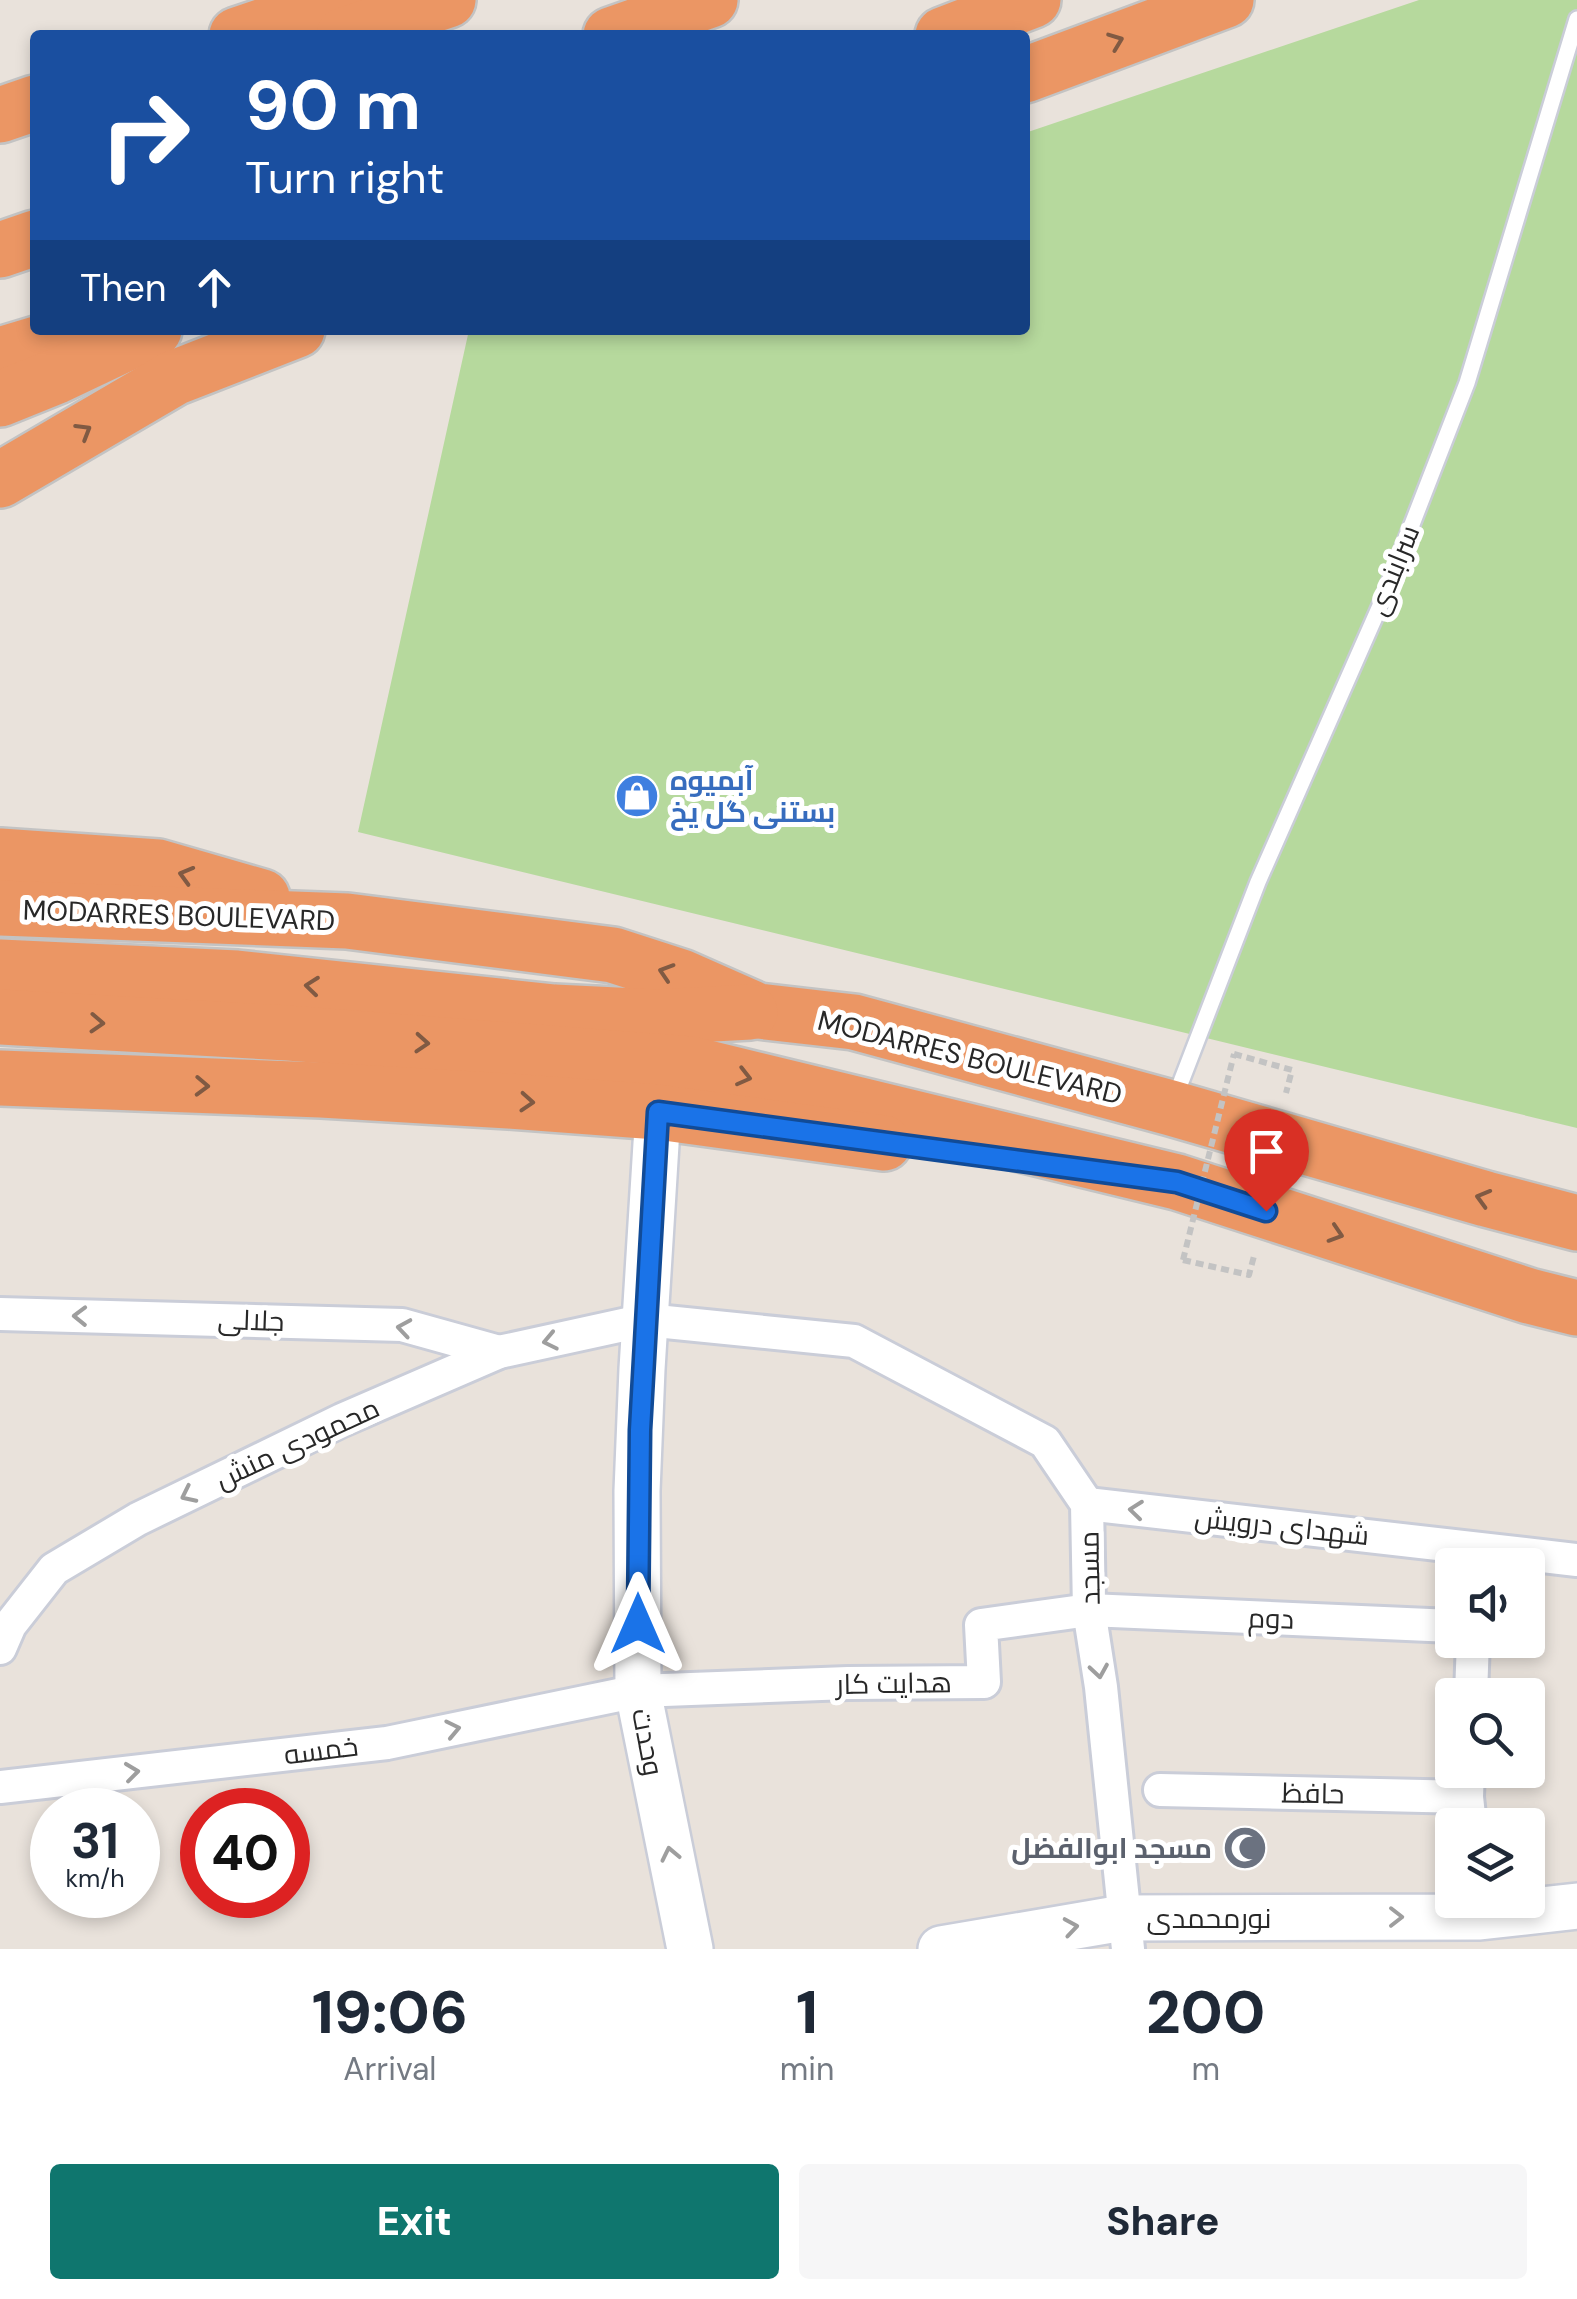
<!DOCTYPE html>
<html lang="en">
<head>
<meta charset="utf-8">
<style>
	:root { --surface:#fff; --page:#f6f6f7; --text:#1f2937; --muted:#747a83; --accent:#0f766e }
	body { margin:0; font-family:"DM Sans",Cairo,sans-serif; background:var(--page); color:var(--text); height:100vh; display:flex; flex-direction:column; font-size:38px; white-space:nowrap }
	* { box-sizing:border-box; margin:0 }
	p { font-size:32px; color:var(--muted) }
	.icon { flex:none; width:55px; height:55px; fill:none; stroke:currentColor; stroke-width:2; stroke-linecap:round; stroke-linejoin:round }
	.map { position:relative; height:1949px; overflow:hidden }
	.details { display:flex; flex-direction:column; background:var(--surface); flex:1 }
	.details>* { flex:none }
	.guide { position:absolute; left:30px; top:30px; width:1000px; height:305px; border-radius:10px; box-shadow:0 5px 15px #0003; background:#1a4fa0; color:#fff; overflow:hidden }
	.tools { position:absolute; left:1435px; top:1548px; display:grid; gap:20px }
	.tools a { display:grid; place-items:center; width:110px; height:110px; border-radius:10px; background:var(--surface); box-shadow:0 5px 15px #0003; font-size:50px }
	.speed { position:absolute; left:30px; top:1788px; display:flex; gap:20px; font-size:50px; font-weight:700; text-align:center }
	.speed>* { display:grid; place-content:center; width:130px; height:130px; border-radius:50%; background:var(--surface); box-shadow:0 5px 15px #0003; line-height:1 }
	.speed small { font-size:25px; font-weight:400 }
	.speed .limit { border:15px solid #d22; background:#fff; color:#111 }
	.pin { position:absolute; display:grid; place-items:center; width:85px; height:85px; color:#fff; margin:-102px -42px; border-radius:50% 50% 50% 0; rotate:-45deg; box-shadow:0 0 10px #0007 }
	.pin .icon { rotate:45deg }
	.me { position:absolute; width:110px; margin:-55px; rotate:0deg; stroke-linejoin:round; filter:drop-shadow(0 0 8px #0008) }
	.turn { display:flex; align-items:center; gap:35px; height:210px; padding:0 50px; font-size:45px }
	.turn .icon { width:130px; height:130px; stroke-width:2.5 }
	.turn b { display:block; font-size:70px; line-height:85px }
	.then { display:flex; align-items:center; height:95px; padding:0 50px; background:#0003; gap:20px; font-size:38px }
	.eta { display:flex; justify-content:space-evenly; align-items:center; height:170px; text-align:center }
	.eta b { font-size:60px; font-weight:800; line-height:70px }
	.primary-button { display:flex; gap:20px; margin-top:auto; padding:20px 50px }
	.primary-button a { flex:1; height:115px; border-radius:10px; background:var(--accent); color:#fff; font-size:40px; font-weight:800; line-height:115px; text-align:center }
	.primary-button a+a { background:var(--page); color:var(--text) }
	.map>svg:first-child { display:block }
</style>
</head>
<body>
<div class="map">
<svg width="1577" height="1949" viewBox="0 0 1577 1949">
	<rect width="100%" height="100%" fill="#e9e2db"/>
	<path fill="#b6d99d" d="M1419,0h158v1128l-1219,-296 111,-502h556v-197z"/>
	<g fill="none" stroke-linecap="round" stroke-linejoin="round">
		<g stroke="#cacdd8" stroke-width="20">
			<path id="lane" d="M1174,1100l84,-218 125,-283 84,-216 110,-364"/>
		</g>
		<g stroke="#cacdd8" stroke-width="38">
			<g id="street">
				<path d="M0,1314l402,11 97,27"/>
				<path d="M1087,1504l490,56"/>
				<path d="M0,1648l10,-23 44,-56 84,-50 204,-99 157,-68 147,-32 208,21 191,101 42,62 2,106 12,77 27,262"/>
				<path d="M1471,1695l2,-55"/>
				<path d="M1468,1770l-1,27 3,28"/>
				<path d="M0,1787l387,-44 251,-52 210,-8 136,-1 -3,-57 108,-15 363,16"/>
				<path d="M1160,1790l307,7"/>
			</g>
		</g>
		<g stroke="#cacdd8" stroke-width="50">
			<g id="secondary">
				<path d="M658,1112l-16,257 -5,122 1,200 52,258"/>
				<path d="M941,1949l182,-31 357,-1 97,-11"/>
			</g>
		</g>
		<g stroke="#c3c3c3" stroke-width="60">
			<g id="highway">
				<path d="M237,35l104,-35"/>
				<path d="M344,35l104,-35"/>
				<path d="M611,35l99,-35"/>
				<path d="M943,35l90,-35"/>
				<path d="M1025,75l201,-75"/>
				<path d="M0,115l35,-12"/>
				<path d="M0,250l35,-12"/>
				<path d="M0,355l83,-25"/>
				<path d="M0,399l57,-23 97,-46"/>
				<path d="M0,480l174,-102 123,-48"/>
				<path d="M0,856l158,11 104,30"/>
				<path d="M0,908l347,13 266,34 68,22 77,34 96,11 317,86 315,91 91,24"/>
				<path d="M0,967l237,11 317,34 103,5 93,-5"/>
				<path d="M0,1017l288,16 403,31 486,118 352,114 48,12"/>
				<path d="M0,1078l321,12 188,11 149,11 226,31"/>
			</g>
		</g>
		<g stroke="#c3c3c3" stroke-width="6" stroke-dasharray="8 5" stroke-linecap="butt">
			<path d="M1234,1054l58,16 -6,23"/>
			<path d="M1183,1260l66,15 5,-19"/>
		</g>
		<use href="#lane" stroke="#fff" stroke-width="15"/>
		<use href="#street" stroke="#fff" stroke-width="32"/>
		<use href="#secondary" stroke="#fff" stroke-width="45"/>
		<use href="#highway" stroke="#eb9664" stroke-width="55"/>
		<path stroke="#c3c3c3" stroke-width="6" stroke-dasharray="8 5" stroke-linecap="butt" d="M1183,1260l51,-206"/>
	</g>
	<defs><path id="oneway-chevron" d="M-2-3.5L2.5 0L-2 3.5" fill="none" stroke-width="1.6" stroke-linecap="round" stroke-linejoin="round" transform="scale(2.5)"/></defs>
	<g stroke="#805a43">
		<use href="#oneway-chevron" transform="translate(1116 41) rotate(-21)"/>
		<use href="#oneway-chevron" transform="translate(84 431) rotate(-31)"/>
		<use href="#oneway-chevron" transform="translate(186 875) rotate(-164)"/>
		<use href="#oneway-chevron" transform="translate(666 972) rotate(-162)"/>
		<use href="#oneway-chevron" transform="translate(312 986) rotate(-174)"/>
		<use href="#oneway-chevron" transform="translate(97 1023) rotate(3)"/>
		<use href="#oneway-chevron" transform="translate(422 1043) rotate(4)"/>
		<use href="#oneway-chevron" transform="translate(744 1077) rotate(14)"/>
		<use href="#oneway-chevron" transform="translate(202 1086) rotate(2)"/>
		<use href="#oneway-chevron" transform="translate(527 1102) rotate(4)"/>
		<use href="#oneway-chevron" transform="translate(1483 1198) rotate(-164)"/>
		<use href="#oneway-chevron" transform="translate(1336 1234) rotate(18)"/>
	</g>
	<g stroke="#9e9e9e">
		<use href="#oneway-chevron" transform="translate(80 1316) rotate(-179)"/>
		<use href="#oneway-chevron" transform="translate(404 1328) rotate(-171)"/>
		<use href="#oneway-chevron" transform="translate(550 1341) rotate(168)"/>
		<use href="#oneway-chevron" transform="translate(188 1495) rotate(154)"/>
		<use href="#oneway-chevron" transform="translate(1136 1510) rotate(-174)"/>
		<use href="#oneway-chevron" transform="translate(1099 1671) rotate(81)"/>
		<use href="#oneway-chevron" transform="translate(453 1729) rotate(-12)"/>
		<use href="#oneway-chevron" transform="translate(132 1772) rotate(-7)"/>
		<use href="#oneway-chevron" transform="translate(670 1854) rotate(-102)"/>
		<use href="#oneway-chevron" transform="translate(1396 1917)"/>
		<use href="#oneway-chevron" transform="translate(1071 1927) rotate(-9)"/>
	</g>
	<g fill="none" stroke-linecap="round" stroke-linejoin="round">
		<g stroke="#114b97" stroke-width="25">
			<path id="route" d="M638,1624l2,-194 18,-318 519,70 89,29"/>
		</g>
		<use href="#route" stroke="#1a73e8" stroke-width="18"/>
	</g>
	<defs>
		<g id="shop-disc" transform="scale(2.25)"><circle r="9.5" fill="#3f7fe0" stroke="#fff"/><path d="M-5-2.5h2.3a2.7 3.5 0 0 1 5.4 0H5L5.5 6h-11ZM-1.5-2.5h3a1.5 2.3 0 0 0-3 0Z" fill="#fff"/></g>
		<g id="mosque-disc" transform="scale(2.25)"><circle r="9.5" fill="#6b7280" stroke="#fff"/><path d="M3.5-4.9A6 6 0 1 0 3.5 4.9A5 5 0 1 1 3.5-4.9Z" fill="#fff"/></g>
	</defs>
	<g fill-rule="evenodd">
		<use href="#shop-disc" x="637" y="796"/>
		<use href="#mosque-disc" x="1245" y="1848"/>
	</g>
	<g text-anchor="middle" stroke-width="10" stroke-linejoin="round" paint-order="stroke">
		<g font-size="28" fill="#282828" stroke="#fff">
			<text transform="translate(1393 570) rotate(-68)" y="10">سرابندی</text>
			<text transform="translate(179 915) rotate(2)" y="10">MODARRES BOULEVARD</text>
			<text transform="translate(970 1057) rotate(14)" y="10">MODARRES BOULEVARD</text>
			<text transform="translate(251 1320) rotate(2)" y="10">جلالی</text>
			<text transform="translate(297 1443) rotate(-25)" y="10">محمودی منش</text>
			<text transform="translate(1282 1526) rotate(6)" y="10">شهدای درویش</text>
			<text transform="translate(1089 1568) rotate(-91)" y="10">مسجد</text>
			<text transform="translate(1271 1618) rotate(2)" y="10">دوم</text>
			<text transform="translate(894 1683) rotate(-1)" y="10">هدایت کار</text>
			<text transform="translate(648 1742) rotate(79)" y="10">وحدت</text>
			<text transform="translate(321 1750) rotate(-7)" y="10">خمسه</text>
			<text transform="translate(1313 1793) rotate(1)" y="10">حافظ</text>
			<text x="1209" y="1928">نورمحمدی</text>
		</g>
		<g font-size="28" font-weight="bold" fill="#366cbe" stroke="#fff" text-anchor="start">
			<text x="670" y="790">آبمیوه<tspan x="670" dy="32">بستنی گل یخ</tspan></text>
		</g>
		<g font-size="28" font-weight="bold" fill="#5b616d" stroke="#fff" text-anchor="end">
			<text x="1212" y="1858">مسجد ابوالفضل</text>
		</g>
	</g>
</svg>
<div class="tools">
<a><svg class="icon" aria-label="sound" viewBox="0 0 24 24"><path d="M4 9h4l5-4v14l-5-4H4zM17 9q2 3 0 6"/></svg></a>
<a><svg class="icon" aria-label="search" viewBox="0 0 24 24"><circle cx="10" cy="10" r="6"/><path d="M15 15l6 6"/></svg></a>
<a><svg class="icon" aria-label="layers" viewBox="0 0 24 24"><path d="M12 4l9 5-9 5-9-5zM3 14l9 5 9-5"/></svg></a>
</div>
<div class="speed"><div>31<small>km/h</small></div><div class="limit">40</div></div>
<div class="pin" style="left:1266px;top:1211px;background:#d93025"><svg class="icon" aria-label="arrive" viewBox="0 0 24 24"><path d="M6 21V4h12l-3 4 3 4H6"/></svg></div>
<svg class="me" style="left:638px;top:1624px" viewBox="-20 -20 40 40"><path d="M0-17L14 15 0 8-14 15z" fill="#1a73e8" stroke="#fff" stroke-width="4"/></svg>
<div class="guide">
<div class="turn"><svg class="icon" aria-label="right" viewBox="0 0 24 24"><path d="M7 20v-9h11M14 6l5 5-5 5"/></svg><div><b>90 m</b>Turn right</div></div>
<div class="then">Then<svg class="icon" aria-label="ahead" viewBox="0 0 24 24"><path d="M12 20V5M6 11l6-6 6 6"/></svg></div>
</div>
</div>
<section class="details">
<div class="eta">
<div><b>19:06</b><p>Arrival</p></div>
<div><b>1</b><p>min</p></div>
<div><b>200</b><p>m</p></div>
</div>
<div class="primary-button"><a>Exit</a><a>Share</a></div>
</section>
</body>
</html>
